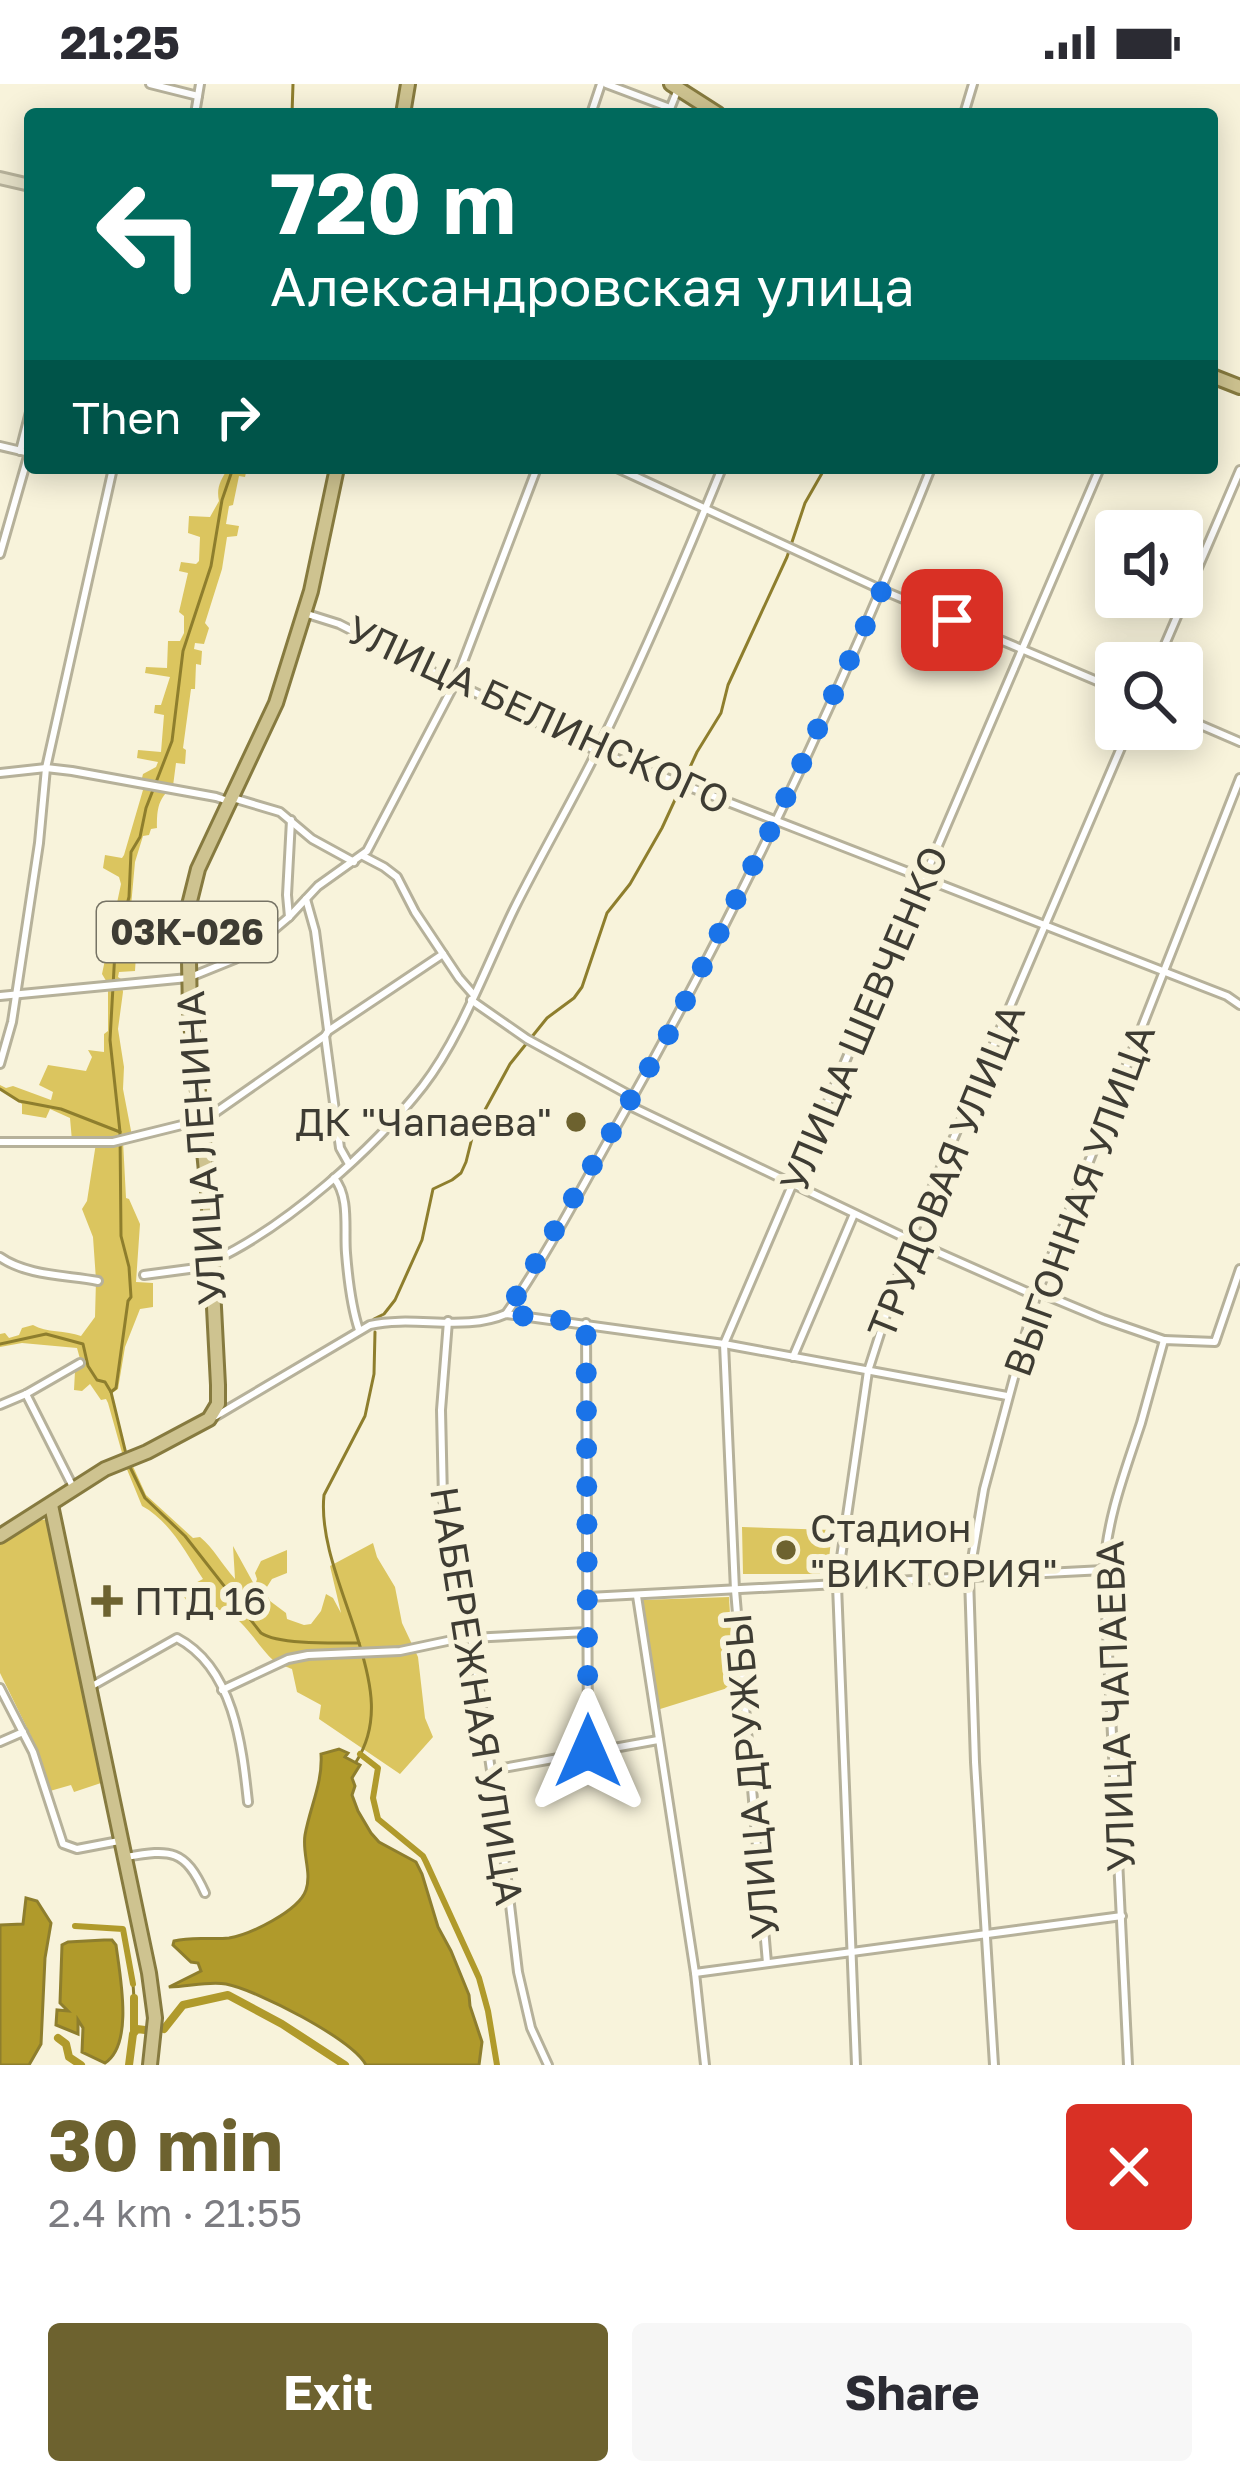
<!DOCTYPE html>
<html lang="en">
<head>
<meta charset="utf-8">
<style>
	:root { --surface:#fff; --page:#f7f7f7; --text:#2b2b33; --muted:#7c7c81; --accent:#6d622f }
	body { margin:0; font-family:"Golos Text",sans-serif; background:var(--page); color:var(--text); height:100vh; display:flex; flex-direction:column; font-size:45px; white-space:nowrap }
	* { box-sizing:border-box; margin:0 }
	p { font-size:39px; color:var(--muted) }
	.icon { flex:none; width:66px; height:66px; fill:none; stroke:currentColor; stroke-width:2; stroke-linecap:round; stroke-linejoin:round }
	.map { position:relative; height:1981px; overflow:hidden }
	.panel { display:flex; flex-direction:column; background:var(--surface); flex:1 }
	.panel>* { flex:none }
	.hud { position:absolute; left:24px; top:24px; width:1194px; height:366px; border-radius:12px; box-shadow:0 6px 30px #0003; background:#00695c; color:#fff; overflow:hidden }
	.fabs { position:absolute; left:1095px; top:426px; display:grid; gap:24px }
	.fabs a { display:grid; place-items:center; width:108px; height:108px; border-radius:12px; background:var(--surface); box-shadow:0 6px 30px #0003; font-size:60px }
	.pin { position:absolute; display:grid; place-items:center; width:102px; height:102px; color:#fff; margin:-51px; border-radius:24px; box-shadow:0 6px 18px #0006 }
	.me { position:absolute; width:132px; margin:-66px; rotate:0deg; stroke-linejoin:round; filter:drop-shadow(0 0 9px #0008) }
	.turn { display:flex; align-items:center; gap:42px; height:252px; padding:0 48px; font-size:54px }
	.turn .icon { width:156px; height:156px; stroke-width:2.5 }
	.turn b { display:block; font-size:84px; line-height:102px }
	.then { display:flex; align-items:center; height:114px; padding:0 48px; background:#0003; gap:24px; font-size:45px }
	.round { display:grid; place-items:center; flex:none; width:126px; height:126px; border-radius:12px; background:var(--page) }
	.head { display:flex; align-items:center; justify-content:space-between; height:204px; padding:0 48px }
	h1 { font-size:72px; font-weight:700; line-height:90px; color:var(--accent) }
	.action { display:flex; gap:24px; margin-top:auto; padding:24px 48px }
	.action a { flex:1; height:138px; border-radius:12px; background:var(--accent); color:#fff; font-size:48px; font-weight:700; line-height:138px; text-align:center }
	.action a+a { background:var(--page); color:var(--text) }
	.status { display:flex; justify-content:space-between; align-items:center; height:84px; padding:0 60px; background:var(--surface); direction:ltr }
	.status svg { height:33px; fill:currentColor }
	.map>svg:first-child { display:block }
</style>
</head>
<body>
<div class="status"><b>21:25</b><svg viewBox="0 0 49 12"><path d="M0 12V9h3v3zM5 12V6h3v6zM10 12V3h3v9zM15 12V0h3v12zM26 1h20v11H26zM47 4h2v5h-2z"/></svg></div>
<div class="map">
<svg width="1240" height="1981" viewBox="0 0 1240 1981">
	<rect width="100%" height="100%" fill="#f8f3db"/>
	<g fill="#dbc55f">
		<path d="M228,384h19l-2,9 -6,-1 -6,29 -4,1 -3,18 13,2 -2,10 -10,1 -5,32 -17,54 4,5 -5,16 -9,-1 -1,6 8,2 -1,14 -5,-1 -1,25h-4l-8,59 3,2 -1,14 -9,-1 -3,23 -31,-8 1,-4 13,-7 2,-5 -21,-4 1,-8 23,2 3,-37 -10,-2 1,-8h6l9,-28 -25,-4 1,-6 21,1 1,-27h12l4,-8v-17l-5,-4 9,-39 -9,-2 2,-9 15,2 3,-3 1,-24 -12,-4 1,-17 21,1 9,-16c-3,-14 2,-21 9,-33z"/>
		<path d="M142,700l28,5c-13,11 -13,24 -13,39l-6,1 -2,6 -6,1 -8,26 -4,44 -11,41 11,2 1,5 4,1 -1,16 -16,1 -1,5 3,2 2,13 -5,37 6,38 -1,22 9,47 -9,5 3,57 3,1 11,25 -4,58 17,1v24l-13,2 -15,38 -7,42 -6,4 13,56 21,46 47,43 7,-1c13,10 23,29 35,42l-2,-33 22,40 2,-7 -2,-6 6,-12 26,-11v23l-15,6 -7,11 5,11 16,12 1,6 17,6 7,-1 10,-13 5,-17 7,4 8,15 -11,-47 43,-23 4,14 18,30 7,36 16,34 7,61 8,19 -33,37 -81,-55 2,-14 -24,-13 -5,-23c-5,-2 -14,-5 -18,-8 -22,-19 -42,-69 -77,-45l-17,-25 23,-12c-17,-26 -33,-58 -61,-73l-16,-39 -18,-64 -2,-4 -5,1 -11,-16 -8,7 -8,-1 1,-19 7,-5 -5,-18 -55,-5 -22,4v-13l5,-1 4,5 10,-3 3,-7 11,-3c13,8 33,5 48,11l14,-19 1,-37 -3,-43 -11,-28 5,-8 9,-58 -24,-2 -2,-23 -20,-9 -4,9 -24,-4v-10l-22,-14v-5l6,3 7,-2 38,14 2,-8 -14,-7 9,-20 38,6 6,-14 -4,-7 16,2v-18l4,-3v-47l-6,-10 19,-90 -2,-7 -16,-9 2,-13 17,3 2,-3 19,-65z"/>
		<path d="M38,1435l8,1 4,8 55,251 -4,4 -27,9 -3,-7 -21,6 -20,-57 -30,-61v-133z"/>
		<path d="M742,1443l90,3 -4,39 -8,1v4h-77z"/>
		<path d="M729,1513l5,89 -77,24 -14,-110z"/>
	</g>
	<g fill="#b09a2b" stroke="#8e7e2d" stroke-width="3">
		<path d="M339,1665l9,4 -3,4 15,8 -8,13 3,8 -3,9 6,16 13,22 8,9 37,20 6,12 16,53 13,24 18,44 1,11 12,36 -3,23h-113c-14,-26 -109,-75 -140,-81 -19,-3 -38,3 -57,3l32,-16 -3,-8 -7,-1 -18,-17 1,-4c19,-5 36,-1 55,-3 20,-3 70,-27 77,-48 6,-18 -4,-36 -1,-55 5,-28 18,-53 16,-81z"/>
		<path d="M26,1814l11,3 14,22 -6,35 -4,86 -12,21h-29v-140l23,-1z"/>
		<path d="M104,1856h8l4,5c4,31 18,99 -11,118l-23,-11 1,-24 -5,-8v14l-22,-9 1,-15 11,1 -8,-8 2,-58 6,-3z"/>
	</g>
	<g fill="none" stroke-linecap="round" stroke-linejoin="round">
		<g stroke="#8e7e2d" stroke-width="3">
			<path d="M292,30l1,-30"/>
			<path d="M0,1005l19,12 42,8 59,23"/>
			<path d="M374,1235l10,-5 11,-14 27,-60 11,-51 19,-9 9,-7 5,-11 8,-32 36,-66 37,-46 27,-20 8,-11 25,-74 23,-29 32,-56 35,-76 24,-39 7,-28 59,-128 18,-54 20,-35"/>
			<path d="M0,1260l46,-10 37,10 5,22 9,14 8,2 6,10 16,66"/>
			<path d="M111,1308l5,-4 12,-87 3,-4 -2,-30 -8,-31 -1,-104 -10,-92 5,-89 14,-54 2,-45 9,-15 6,-29 26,-67 11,-90 28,-85 11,-66 11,-32"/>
			<path d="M130,1383l15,31 40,38 76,97c18,12 74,10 98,10 13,42 21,81 -3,119"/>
			<path d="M359,1559c-13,-45 -40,-101 -35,-148l41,-79 9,-42 1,-42"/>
			<path d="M133,1900l1,14"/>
		</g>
		<g stroke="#b09a2b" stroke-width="6">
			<path d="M360,1670l18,14 -5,30 5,21 45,37 3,6 53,116 9,33 9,54"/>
			<path d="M75,1842l48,3 10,55"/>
		</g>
		<g stroke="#b09a2b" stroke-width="8">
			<path d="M164,1945l19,-24 45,-10 54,29 63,41"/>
			<path d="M134,1946v-32"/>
			<path d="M58,1954l8,6 3,13 12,8"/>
			<path d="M129,1981l4,-31 4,-5 8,1"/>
		</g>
		<g stroke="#b6b19a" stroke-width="12">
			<g id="street">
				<path d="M150,0l48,12"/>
				<path d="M606,0l64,24"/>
				<path d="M195,30l5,-30"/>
				<path d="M591,30l10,-30"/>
				<path d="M668,30l10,-25"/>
				<path d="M964,30l9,-30"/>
				<path d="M0,362l30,7"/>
				<path d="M20,367l10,-39"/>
				<path d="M617,384l265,122 234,99"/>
				<path d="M0,470l29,-101"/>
				<path d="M304,529l35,11 116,59 142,68 630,245 13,9"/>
				<path d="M1157,579l83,-193"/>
				<path d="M1182,633l58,25"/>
				<path d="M0,689l46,-5 26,3 144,26 12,4"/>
				<path d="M233,714l47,14 32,27 42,23"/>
				<path d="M363,772l21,11 13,10 18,35 44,66 14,16"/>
				<path d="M306,815l9,32 13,99"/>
				<path d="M289,833l-2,-22 4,-75"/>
				<path d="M0,912l188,-18 47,-19 22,-15 32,-27 29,-31 49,-35 88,-168 82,-215"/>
				<path d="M471,916l56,39 106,58"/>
				<path d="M325,952l15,112 9,16"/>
				<path d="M0,980l12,-42 27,-179 7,-75 67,-300"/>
				<path d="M628,1021l282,135 126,56"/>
				<path d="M0,1058h113l93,-23 119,-83 3,-5 115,-77"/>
				<path d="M334,1094c16,19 10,51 12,75 2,25 5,53 13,77"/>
				<path d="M0,1173c27,19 67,18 98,24"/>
				<path d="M213,1177c73,-34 160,-111 210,-175 38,-49 64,-122 92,-179 26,-52 55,-102 81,-154 46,-93 87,-189 126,-285"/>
				<path d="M144,1191l68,-9"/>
				<path d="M1038,1208l65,27 61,21"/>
				<path d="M506,1230c43,-62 78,-131 115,-196 118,-209 221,-427 310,-650"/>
				<path d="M448,1237l-7,89 2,89 28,137 35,235 12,101 13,56 17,37"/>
				<path d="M586,1239l2,428"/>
				<path d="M793,1273l61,-143"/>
				<path d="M26,1310l47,93"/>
				<path d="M0,1321l26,-11 54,-31"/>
				<path d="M216,1332l154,-91c44,-10 95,7 136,-11l218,30 283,52"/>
				<path d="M637,1512l58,377 10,92"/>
				<path d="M588,1513l516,-27"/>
				<path d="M471,1554l116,-6"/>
				<path d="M92,1602l85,-48c57,30 65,108 71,164"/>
				<path d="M0,1604l33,64 30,92 14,5 42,-8"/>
				<path d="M222,1606l66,-31 20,-4 92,-4 71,-15"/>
				<path d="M0,1658l23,-10"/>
				<path d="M492,1686l166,-30"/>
				<path d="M126,1773c45,-8 59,-8 79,36"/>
				<path d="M767,1879l-32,-373 -11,-246 376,-876"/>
				<path d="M695,1889l427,-57"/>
				<path d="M856,1981l-19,-480 31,-214 42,-131 219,-511"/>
				<path d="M994,1981l-19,-303 -6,-185 15,-88 52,-193 204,-518"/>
				<path d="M1128,1981l-24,-495c3,-53 21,-98 37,-147 8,-28 15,-55 23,-83l51,2 25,-73"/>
			</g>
		</g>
		<g stroke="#b6b19a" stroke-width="16">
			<path id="secondary" d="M0,94l30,7"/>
		</g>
		<g stroke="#867a3f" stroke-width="18">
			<g id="primary">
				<path d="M671,0l47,30"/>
				<path d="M403,30l5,-30"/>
				<path d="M1212,292l28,11"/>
				<path d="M51,1421l98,468 6,45 -5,47"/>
				<path d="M0,1452l105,-67 42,-17 62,-33 9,-15v-19l-10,-194 -18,-178 -2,-104 10,-40 78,-166 35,-112 26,-123"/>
			</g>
		</g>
		<use href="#street" stroke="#fff" stroke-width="6"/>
		<use href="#secondary" stroke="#e6e1c8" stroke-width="10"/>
		<use href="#primary" stroke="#cec390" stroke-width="12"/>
	</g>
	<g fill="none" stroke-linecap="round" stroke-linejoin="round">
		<path stroke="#1a73e8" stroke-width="21" stroke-dasharray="0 37.8" d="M588,1667l-2,-428 -80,-9 165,-284 104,-209 107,-231 70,30"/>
	</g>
	<g fill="#6d622f" stroke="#f8f3db" stroke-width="4.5">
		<circle cx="576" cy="1038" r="12"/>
		<circle cx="786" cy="1466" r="12"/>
		<path d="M101 1499h12v12h12v12h-12v12h-12v-12h-12v-12h12z"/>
	</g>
	<g text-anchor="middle" stroke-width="12" stroke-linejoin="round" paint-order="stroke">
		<rect fill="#f8f3db" stroke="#767365" stroke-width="3" x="97" y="818" width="180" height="60" rx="9"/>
		<g font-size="36" font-weight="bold" fill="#3e3c33">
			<text x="187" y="861">03К-026</text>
		</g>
		<g font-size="39" fill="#3e3c33" stroke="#f8f3db">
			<text transform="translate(538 631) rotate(25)" y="14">УЛИЦА БЕЛИНСКОГО</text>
			<text transform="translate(864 935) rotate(-67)" y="14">УЛИЦА ШЕВЧЕНКО</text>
			<text transform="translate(201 1064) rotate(-94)" y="14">УЛИЦА ЛЕНИНА</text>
			<text transform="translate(946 1087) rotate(-68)" y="14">ТРУДОВАЯ УЛИЦА</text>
			<text transform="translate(1079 1116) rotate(-70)" y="14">ВЫГОННАЯ УЛИЦА</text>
			<text transform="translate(477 1612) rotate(81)" y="14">НАБЕРЕЖНАЯ УЛИЦА</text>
			<text transform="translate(1115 1622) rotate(-92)" y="14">УЛИЦА ЧАПАЕВА</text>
			<text transform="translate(751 1692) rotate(-95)" y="14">УЛИЦА ДРУЖБЫ</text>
		</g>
		<g font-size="39" fill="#3e3c33" stroke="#f8f3db" text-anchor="start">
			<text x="552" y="1052" text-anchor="end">ДК "Чапаева"</text>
			<text x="810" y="1458">Стадион<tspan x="810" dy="45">"ВИКТОРИЯ"</tspan></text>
			<text x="134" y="1531">ПТД 16</text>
		</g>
	</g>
</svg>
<div class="fabs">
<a><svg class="icon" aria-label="sound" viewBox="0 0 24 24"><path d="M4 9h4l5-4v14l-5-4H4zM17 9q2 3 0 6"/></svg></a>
<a><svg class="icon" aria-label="search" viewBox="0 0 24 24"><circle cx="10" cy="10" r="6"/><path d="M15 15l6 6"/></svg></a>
</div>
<div class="pin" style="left:952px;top:536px;background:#d93025"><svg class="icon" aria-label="arrive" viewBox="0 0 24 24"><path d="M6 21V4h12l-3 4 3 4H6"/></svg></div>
<svg class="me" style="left:588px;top:1667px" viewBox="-20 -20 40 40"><path d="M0-17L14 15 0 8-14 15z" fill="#1a73e8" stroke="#fff" stroke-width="4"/></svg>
<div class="hud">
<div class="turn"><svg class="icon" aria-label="left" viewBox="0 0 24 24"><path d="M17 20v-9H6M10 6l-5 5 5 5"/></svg><div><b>720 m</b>Александровская улица</div></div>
<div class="then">Then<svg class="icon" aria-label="right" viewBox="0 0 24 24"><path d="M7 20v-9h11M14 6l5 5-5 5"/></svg></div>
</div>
</div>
<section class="panel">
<div class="head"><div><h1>30 min</h1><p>2.4 km · 21:55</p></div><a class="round" style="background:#d93025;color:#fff"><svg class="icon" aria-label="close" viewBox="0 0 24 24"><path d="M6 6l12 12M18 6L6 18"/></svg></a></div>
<div class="action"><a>Exit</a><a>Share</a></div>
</section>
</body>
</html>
